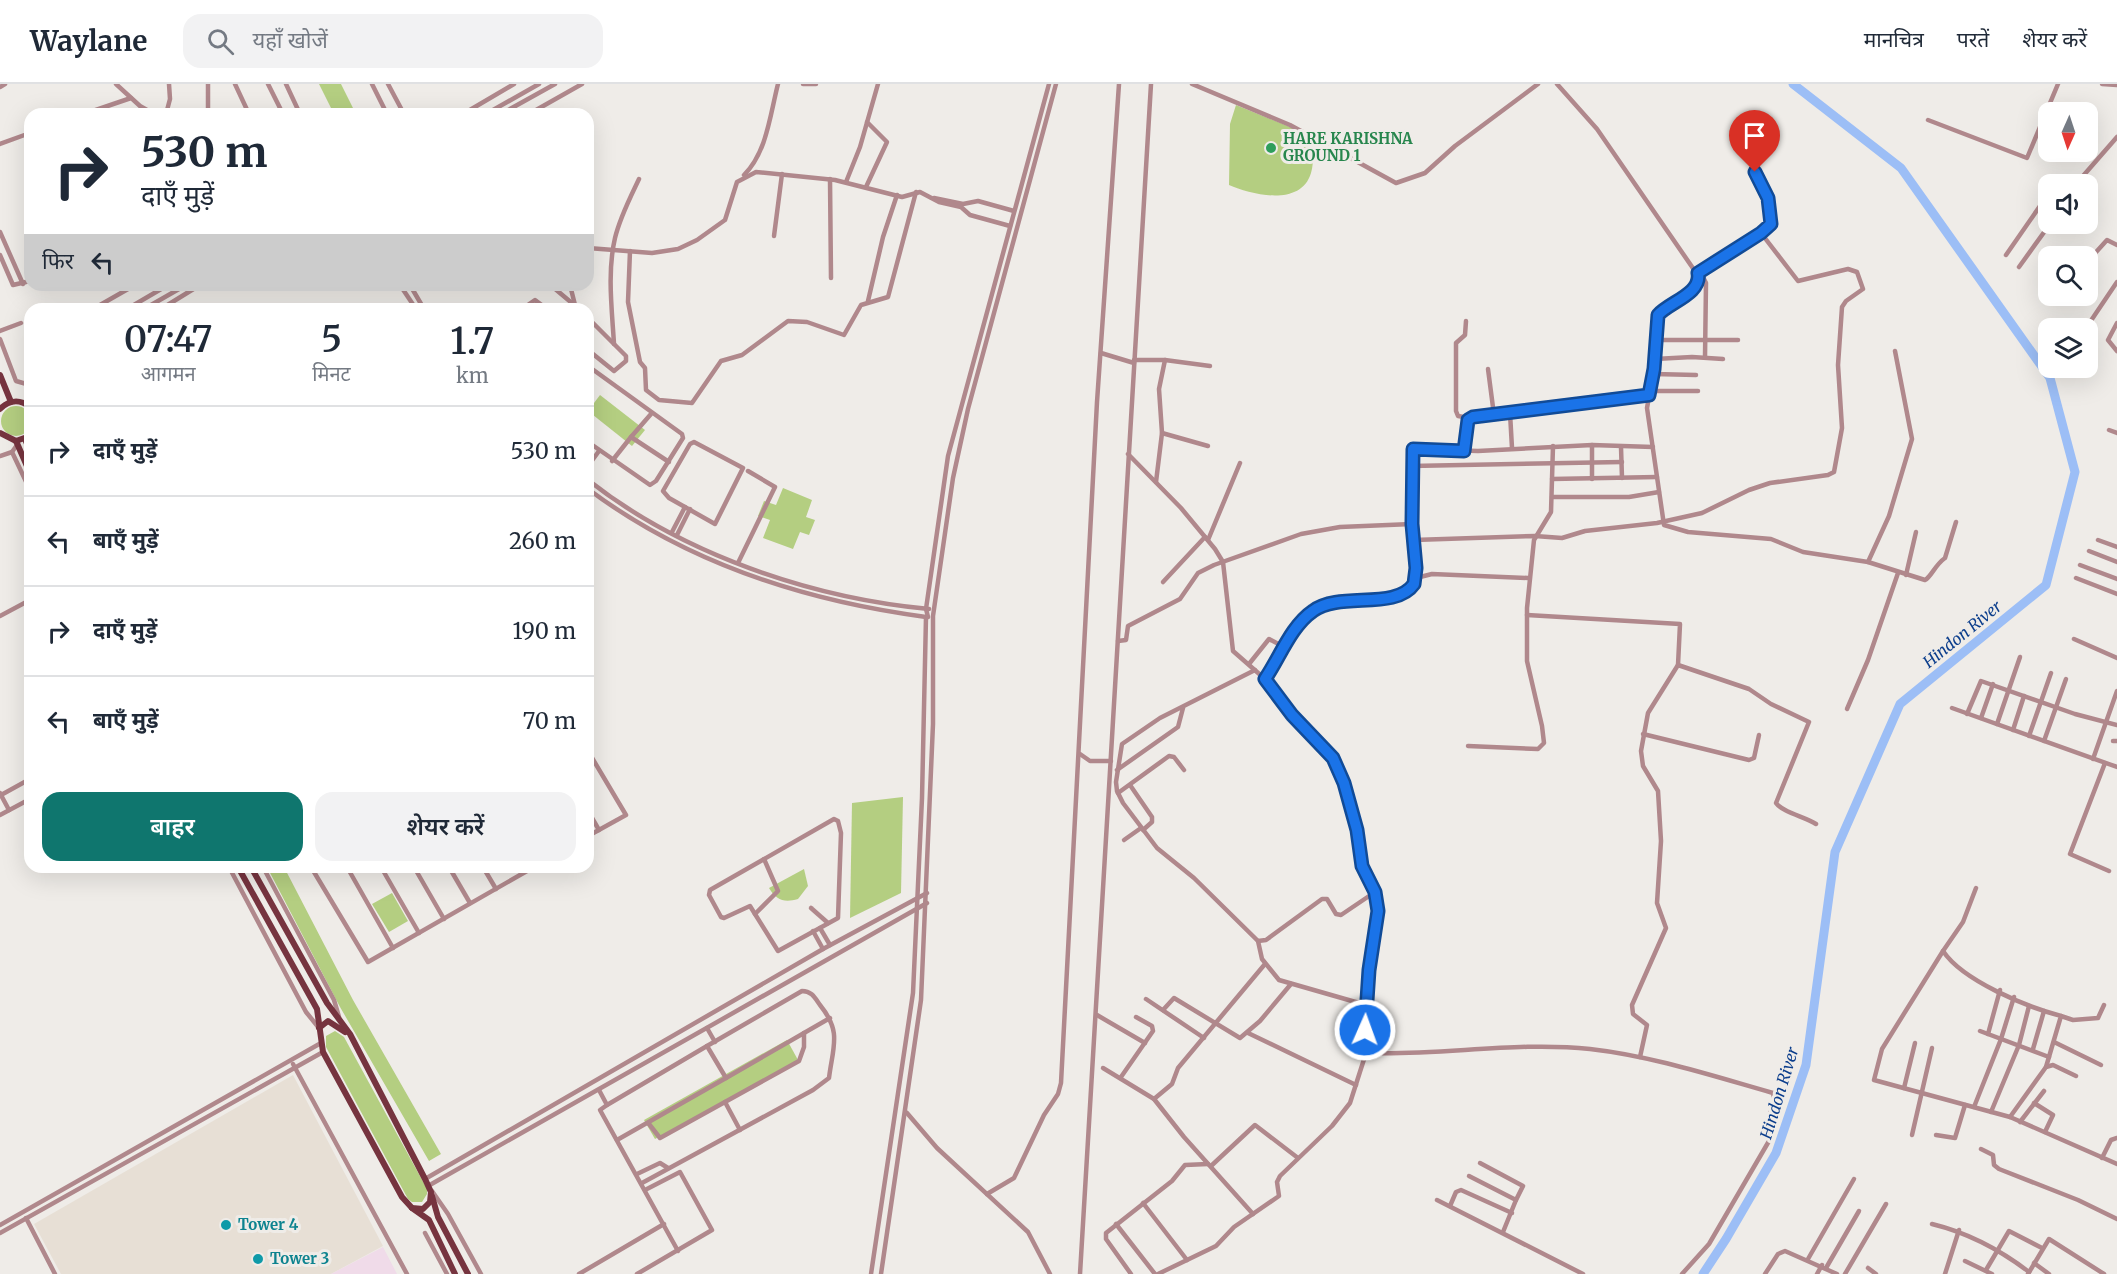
<!DOCTYPE html>
<html lang="hi">
<head>
<meta charset="utf-8">
<style>
	:root { --surface:#fff; --page:#f2f2f3; --text:#1f2937; --muted:#747a83; --line:#e0e1e3; --accent:#0f766e }
	body { margin:0; font-family:Merriweather,"Noto Sans Devanagari",serif; background:var(--page); color:var(--text); height:100vh; display:flex; flex-direction:column; font-size:22px; white-space:nowrap }
	* { box-sizing:border-box; margin:0 }
	p { font-size:20px; color:var(--muted) }
	.icon { flex:none; width:33px; height:33px; fill:none; stroke:currentColor; stroke-width:2; stroke-linecap:round; stroke-linejoin:round }
	.map { position:relative; flex:1; overflow:hidden }
	.sheet { position:absolute; left:24px; top:219px; width:570px; height:570px; display:flex; flex-direction:column; background:var(--surface); border-radius:18px; box-shadow:0 6px 24px #0002 }
	.sheet>* { flex:none }
	.banner { position:absolute; left:24px; top:24px; width:570px; height:183px; border-radius:18px; box-shadow:0 6px 24px #0002; background:#fff; color:var(--text); overflow:hidden }
	.needle { width:39px; rotate:183deg }
	.controls { position:absolute; left:2038px; top:18px; display:grid; gap:12px }
	.controls a { display:grid; place-items:center; width:60px; height:60px; border-radius:12px; background:var(--surface); box-shadow:0 6px 24px #0002; font-size:30px }
	.pin { position:absolute; display:grid; place-items:center; width:51px; height:51px; color:#fff; margin:-62px -26px; border-radius:50% 50% 50% 0; rotate:-45deg; box-shadow:0 0 6px #0007 }
	.pin .icon { rotate:45deg }
	.me { position:absolute; width:66px; margin:-33px; rotate:2deg; stroke-linejoin:round; filter:drop-shadow(0 0 4px #0008) }
	.turn { display:flex; align-items:center; gap:21px; height:126px; padding:0 18px; font-size:27px }
	.turn .icon { width:78px; height:78px; stroke-width:2.5 }
	.turn b { display:block; font-size:42px; line-height:51px }
	.then { display:flex; align-items:center; height:57px; padding:0 18px; background:#0003; gap:12px; font-size:22px }
	.eta { display:flex; justify-content:space-evenly; align-items:center; height:102px; text-align:center }
	.eta b { font-size:36px; font-weight:600; line-height:42px }
	.cta { display:flex; gap:12px; margin-top:auto; padding:12px 18px }
	.cta a { flex:1; height:69px; border-radius:18px; background:var(--accent); color:#fff; font-size:24px; font-weight:600; line-height:69px; text-align:center }
	.cta a+a { background:var(--page); color:var(--text) }
	ul { padding:0; list-style:none }
	li { display:flex; align-items:center; gap:18px; height:90px; padding:0 18px; border-top:2px solid var(--line) }
	li div { flex:1 }
	li b { display:block; font-size:22px }
	li em { font-style:normal }
	header { display:flex; align-items:center; gap:36px; box-sizing:border-box; height:84px; padding:0 30px; background:var(--surface); border-bottom:2px solid var(--line) }
	header strong { font-size:28px }
	nav { display:flex; gap:33px; margin-inline-start:auto; font-size:21px }
	.search { width:420px; height:54px; background:var(--page); display:flex; align-items:center; gap:15px; box-sizing:border-box; padding:0 21px; border-radius:18px; color:var(--muted); font-size:22px }
	.map>svg:first-child { display:block }
</style>
</head>
<body>
<header>
<strong>Waylane</strong>
<div class="search"><svg class="icon" aria-label="search" viewBox="0 0 24 24"><circle cx="10" cy="10" r="6"/><path d="M15 15l6 6"/></svg>यहाँ खोजें</div>
<nav><a>मानचित्र</a><a>परतें</a><a>शेयर करें</a></nav>
</header>
<div class="map">
<svg width="2117" height="1190" viewBox="0 0 2117 1190">
	<rect width="100%" height="100%" fill="#efece8"/>
	<path fill="#e7dfd5" d="M293,991l90,171 -52,28h-270l-27,-50z"/>
	<path fill="#f0dbe9" d="M383,1163l14,27h-66z"/>
	<g fill="#b4ce81">
		<path d="M319,0h22l15,30h-22z"/>
		<path d="M1236,21l54,22 23,13c0,11 1,23 -2,33 -10,34 -59,22 -82,12l1,-61z"/>
		<path d="M600,311l45,35 -13,16 -44,-35z"/>
		<circle cx="16" cy="337" r="15"/>
		<path d="M783,404l29,12 -6,17 9,3 -6,15 -9,-3 -7,17 -30,-11 7,-18 -12,-4 6,-15 12,4z"/>
		<path d="M903,713l-2,96 -51,25 2,-115z"/>
		<path d="M267,783h17l69,133 88,154 -12,7 -89,-154z"/>
		<path d="M804,785l4,17 -10,13c-14,4 -22,1 -29,-11z"/>
		<path d="M392,809l16,28 -19,11 -17,-28z"/>
		<path d="M335,947l9,6 83,152v5l-5,8h-10l-4,-3 -82,-152v-11z"/>
		<path d="M787,956l11,20 -143,79 -11,-19z"/>
	</g>
	<g fill="none" stroke-linecap="round" stroke-linejoin="round">
		<path stroke="#9cbef6" stroke-width="9" d="M1703,1190l23,-35 50,-86 30,-88 29,-213 65,-148 146,-119 29,-113 -25,-94 -149,-210 -108,-84"/>
		<g stroke="#b0888c" stroke-width="4.5">
			<path d="M116,0l24,22 14,8"/>
			<path d="M208,0v30"/>
			<path d="M235,0l14,30"/>
			<path d="M268,0l15,30"/>
			<path d="M286,0l14,30"/>
			<path d="M372,0l15,30"/>
			<path d="M388,0l16,30"/>
			<path d="M803,0h13"/>
			<path d="M1192,0l98,41 106,58 29,-10 30,-27 83,-62"/>
			<path d="M1557,0l40,45 102,148c-4,22 -34,23 -42,42l-3,50 -7,39 17,117 24,7 83,7 32,13 65,10 57,18c6,-3 10,-15 20,-22l11,-36"/>
			<path d="M2102,0l15,1"/>
			<path d="M0,3l5,-3"/>
			<path d="M84,30l47,-16"/>
			<path d="M166,30l4,-15 -1,-15"/>
			<path d="M463,30l51,-30"/>
			<path d="M486,30l53,-30"/>
			<path d="M501,30l54,-30"/>
			<path d="M529,30l53,-30"/>
			<path d="M1928,36l99,38 31,-74"/>
			<path d="M0,60l30,-11"/>
			<path d="M1755,88c8,15 19,33 16,52l-10,9"/>
			<path d="M744,91c23,-23 26,-60 34,-91"/>
			<path d="M830,95l1,99"/>
			<path d="M846,98l14,-35 18,-63"/>
			<path d="M2076,100l41,-47"/>
			<path d="M866,103l21,-45 -20,-20"/>
			<path d="M934,114l29,6 15,-3 36,10"/>
			<path d="M0,148l23,52"/>
			<path d="M774,152l8,-62"/>
			<path d="M588,164l64,5 26,-4 19,-9 28,-20 12,-38 19,-10 79,8 67,17 18,-5 19,10 22,5 9,8 40,11"/>
			<path d="M630,167l-2,51 12,60 5,6 1,22 13,10 33,3 29,-42 21,-6 46,-34 19,1 37,13 17,-30 27,-8 28,-105"/>
			<path d="M0,171l13,30 17,-4"/>
			<path d="M2006,171l43,-62"/>
			<path d="M2088,177l19,-21 10,5"/>
			<path d="M2019,183l31,-43"/>
			<path d="M1700,187l6,12 -1,74"/>
			<path d="M400,201l16,24"/>
			<path d="M410,201l14,24"/>
			<path d="M570,201l5,20"/>
			<path d="M554,204l25,21"/>
			<path d="M868,217l15,-64 14,-42"/>
			<path d="M93,225l42,-24"/>
			<path d="M127,225l41,-24"/>
			<path d="M144,225l42,-24"/>
			<path d="M161,225l39,-24"/>
			<path d="M522,225l13,-9 12,9"/>
			<path d="M588,234l38,38v5l-12,10 -26,-21"/>
			<path d="M1466,237l-1,14 -9,8v68l2,5 12,2"/>
			<path d="M2117,239l-9,17 9,11"/>
			<path d="M2086,244l31,-46"/>
			<path d="M0,247l21,-8"/>
			<path d="M0,255l16,42 14,4"/>
			<path d="M1655,256h83"/>
			<path d="M614,260c-2,-34 -7,-72 1,-106 5,-21 15,-40 24,-59"/>
			<path d="M1101,269l33,10"/>
			<path d="M1655,275l37,-2 31,2"/>
			<path d="M1134,276h31l45,6"/>
			<path d="M588,282l94,68 1,4 -27,43 -6,4 -62,-43"/>
			<path d="M1488,285l6,46"/>
			<path d="M1654,290l42,1"/>
			<path d="M1650,307h48"/>
			<path d="M1510,329l2,35"/>
			<path d="M651,330l-20,23 38,25"/>
			<path d="M2109,346l8,3"/>
			<path d="M1162,349l46,13"/>
			<path d="M694,358l49,26 -28,56 -46,-26 -6,-7 27,-47z"/>
			<path d="M17,361l-5,7 18,38"/>
			<path d="M1592,361v34"/>
			<path d="M1621,363l1,31"/>
			<path d="M1464,367l4,-31 5,-3 176,-22"/>
			<path d="M1128,370l53,54 34,41 8,13 10,89 32,28 27,36 41,43 5,9 19,63 5,35 15,36 -2,39 -9,63v50c75,3 150,-12 224,-4 62,7 123,27 183,44l1,5 -6,26 1,17 -60,103 -27,30"/>
			<path d="M0,372l12,-4"/>
			<path d="M612,377l19,-24"/>
			<path d="M588,382l11,-15"/>
			<path d="M1411,382l211,-4"/>
			<path d="M1552,395l105,-2"/>
			<path d="M588,396c94,74 223,118 341,129"/>
			<path d="M1156,398l6,-49 -3,-44 6,-29"/>
			<path d="M588,405c99,74 217,112 338,128l-4,181 -9,195 -42,281"/>
			<path d="M1552,413h77l30,-5"/>
			<path d="M672,448l13,-25"/>
			<path d="M677,451l13,-26"/>
			<path d="M1208,456l32,-77"/>
			<path d="M1414,456l121,-4 27,2 23,-7 72,-8 45,-10 47,-23 21,-7 58,-8 6,-3 8,-44 -4,-63 4,-58 4,-6 17,-12 -6,-17 -9,-3 -50,12 -37,-48 -64,40"/>
			<path d="M2098,456l19,7"/>
			<path d="M2089,467l28,11"/>
			<path d="M1868,478l21,-46 23,-77 -17,-88"/>
			<path d="M738,479l37,-76 -27,-16"/>
			<path d="M2080,481l37,14"/>
			<path d="M1906,491l10,-43"/>
			<path d="M1416,494l16,-4 96,4"/>
			<path d="M2076,494l41,16"/>
			<path d="M1163,498l42,-45"/>
			<path d="M1527,531l153,9 -2,41 -30,48 -7,38 2,15 15,25 3,50 -4,62 9,25 -34,77 1,9 14,11 -7,32"/>
			<path d="M0,532l30,-16"/>
			<path d="M928,533l-2,-8 22,-153 101,-372"/>
			<path d="M2074,555l43,19"/>
			<path d="M1118,557l8,-1 2,-14 52,-27 18,-26 16,-8 87,-31 39,-7 72,-3"/>
			<path d="M1249,580l20,-25 15,8"/>
			<path d="M1678,581l71,24 22,15 38,18 -33,81c6,9 29,14 40,21"/>
			<path d="M1255,586l-95,48 -38,26 -6,38 1,9 6,12 34,45 37,30 64,63 8,-1 56,-41h5l9,15 5,1 34,-23"/>
			<path d="M1265,595c14,-22 26,-53 48,-68 27,-20 82,0 101,-27l2,-16 -4,-44 1,-75 65,2 114,-6 61,2"/>
			<path d="M1952,624l165,59"/>
			<path d="M1847,625l21,-49 30,-87"/>
			<path d="M1967,630l14,-33 94,33 42,11"/>
			<path d="M1981,634l12,-34"/>
			<path d="M1997,640l23,-67"/>
			<path d="M2013,646l11,-34"/>
			<path d="M1643,650l106,26 5,-2 5,-23"/>
			<path d="M2029,652l22,-63"/>
			<path d="M2044,657l22,-62"/>
			<path d="M2113,657h4"/>
			<path d="M1468,662l70,3 6,-6 -2,-17 -15,-65v-53l7,-68 17,-28 2,-66"/>
			<path d="M588,667l38,64 -38,21"/>
			<path d="M1080,670l10,7h21"/>
			<path d="M2093,675l24,-68"/>
			<path d="M2105,679l-35,91 39,17"/>
			<path d="M1117,686l61,-43 5,-19"/>
			<path d="M1130,701l22,32v5l-9,8"/>
			<path d="M0,709l1,2 29,-16"/>
			<path d="M1118,709l51,-37 5,1 10,13"/>
			<path d="M1,711l8,15"/>
			<path d="M588,727l11,19"/>
			<path d="M0,731l30,-16"/>
			<path d="M834,735l4,2 3,12 -3,85 -60,33 -28,-45 -26,12 -3,-1 -12,-22 1,-5z"/>
			<path d="M1124,756l17,-12"/>
			<path d="M229,783l77,145 13,16"/>
			<path d="M263,783l71,133 5,17"/>
			<path d="M311,783l57,95 166,-95"/>
			<path d="M347,783l46,81"/>
			<path d="M381,783l38,66"/>
			<path d="M414,783l30,52"/>
			<path d="M449,783l21,36"/>
			<path d="M483,783l13,22"/>
			<path d="M1976,804l-13,34 -20,29c20,30 84,56 118,65l-15,51"/>
			<path d="M811,824l17,15"/>
			<path d="M755,830l23,-23 -14,-32"/>
			<path d="M820,844l10,17"/>
			<path d="M813,847l10,18"/>
			<path d="M1258,857l4,18 17,21 87,25"/>
			<path d="M1943,867l-61,98 -8,31 136,37 107,47"/>
			<path d="M1146,915l58,39"/>
			<path d="M1163,926l11,-12 66,40 20,-17 31,-37"/>
			<path d="M1097,931l48,28"/>
			<path d="M2061,932l12,4 25,-2 6,-13"/>
			<path d="M707,944l8,14"/>
			<path d="M1980,947l69,26"/>
			<path d="M804,949l26,-15"/>
			<path d="M1248,949l108,52"/>
			<path d="M1988,950l12,-44"/>
			<path d="M2054,958l47,23"/>
			<path d="M2033,965l11,-38"/>
			<path d="M293,980l114,210"/>
			<path d="M1103,984l51,31 30,38 69,77"/>
			<path d="M1121,993l32,-46 -1,-5 -16,-9"/>
			<path d="M1904,1004l11,-45"/>
			<path d="M599,1006l8,15 -7,5 78,141"/>
			<path d="M1154,1015l18,-15 6,-16 87,-104"/>
			<path d="M725,1018l15,28"/>
			<path d="M2034,1019l19,12 -8,17"/>
			<path d="M607,1021l100,-59"/>
			<path d="M1974,1023l27,-68 13,-42"/>
			<path d="M1991,1028l28,-67 10,-39"/>
			<path d="M907,1029l30,35 91,84 22,42"/>
			<path d="M2010,1033l36,-50 7,-2 23,11"/>
			<path d="M2020,1038l24,-31"/>
			<path d="M649,1040l11,14 139,-77 5,-14v-14l-78,45"/>
			<path d="M1912,1051l20,-87"/>
			<path d="M1936,1051l19,3 10,-33"/>
			<path d="M617,1056l109,-62 -19,-32 95,-55c10,0 13,7 18,14 22,27 13,41 9,73l-16,12 -171,93"/>
			<path d="M1981,1065l12,6 1,10 5,4 79,31 39,19"/>
			<path d="M2102,1074l9,-18 6,-2"/>
			<path d="M1480,1079l43,23 -7,14"/>
			<path d="M1211,1082l44,-41 43,33"/>
			<path d="M637,1090l23,-11 8,5"/>
			<path d="M1469,1092l47,24 -13,32"/>
			<path d="M425,1095l398,-230 104,-56"/>
			<path d="M428,1102l499,-283"/>
			<path d="M432,1107l16,23 33,60"/>
			<path d="M987,1110l27,-16 30,-63 14,-21 3,-11 36,-681 22,-318"/>
			<path d="M1437,1116l146,74"/>
			<path d="M1143,1119l44,57"/>
			<path d="M1450,1122l6,-14 5,-2 51,23"/>
			<path d="M26,1134l29,56"/>
			<path d="M1116,1140l39,50"/>
			<path d="M1932,1140c37,9 67,25 97,48"/>
			<path d="M0,1141l321,-182"/>
			<path d="M0,1149l323,-181"/>
			<path d="M425,1149l22,41"/>
			<path d="M1808,1175l46,-80"/>
			<path d="M1965,1177l27,13"/>
			<path d="M2034,1179l15,11"/>
			<path d="M1826,1184l33,-57"/>
			<path d="M1868,1184l8,6"/>
			<path d="M1986,1186l23,-39 33,17"/>
			<path d="M579,1190l85,-50"/>
			<path d="M637,1190l75,-44 -32,-58 -35,18"/>
			<path d="M881,1190l40,-274 12,-276v-108l20,-138 15,-69 88,-325"/>
			<path d="M1080,1190l71,-1190"/>
			<path d="M1131,1190l-25,-35v-6l66,-52 13,-16 23,-1"/>
			<path d="M1158,1190l58,-28 18,-19 45,-31 -2,-14 3,-6 52,-50 18,-23 16,-50"/>
			<path d="M1765,1190l13,-20 7,-3 52,23"/>
			<path d="M1817,1190l5,-9"/>
			<path d="M1845,1190l41,-70"/>
			<path d="M1945,1190l14,-44"/>
			<path d="M2028,1190l21,-35 55,35"/>
		</g>
		<g stroke="#76343f" stroke-width="6">
			<path d="M0,291l11,27"/>
			<path d="M0,325c9,-9 20,-10 30,-2"/>
			<path d="M0,349l16,8 14,-5"/>
			<path d="M25,355l5,12"/>
			<path d="M16,357l14,32"/>
			<path d="M238,783l79,142 6,43 79,145 10,11 11,1 7,-7 1,-10 -6,-13 -75,-145 -23,-31 -76,-136"/>
			<path d="M319,944l9,-7 17,11"/>
			<path d="M432,1112l6,21 30,57"/>
			<path d="M412,1124l17,12 26,54"/>
		</g>
	</g>
	<g fill="none" stroke-linecap="round" stroke-linejoin="round">
		<g stroke="#114b97" stroke-width="15">
			<path id="route" d="M1365,946l4,-60 9,-59 -3,-19 -13,-26 -5,-36 -13,-47 -11,-25 -41,-43 -27,-36c15,-22 26,-53 48,-68 27,-20 82,0 101,-27l2,-16 -4,-44 1,-75 51,2 4,-31 5,-3 176,-22 5,-26 4,-54c11,-13 44,-21 40,-42l63,-40 10,-9 -3,-26 -13,-26"/>
		</g>
		<use href="#route" stroke="#1a73e8" stroke-width="10"/>
	</g>
	<circle fill="#2e9e5b" stroke="#efece8" stroke-width="2" cx="1271" cy="64" r="6"/>
	<g fill="#0f9aa8" stroke="#efece8" stroke-width="2">
		<circle cx="226" cy="1141" r="6"/>
		<circle cx="258" cy="1175" r="6"/>
	</g>
	<g text-anchor="middle" stroke-width="6" stroke-linejoin="round" paint-order="stroke">
		<g font-size="15" font-weight="bold" fill="#27864d" stroke="#efece8" text-anchor="start">
			<text x="1283" y="60">HARE KARISHNA<tspan x="1283" dy="17">GROUND 1</tspan></text>
		</g>
		<g font-size="15" font-weight="bold" fill="#0d838f" stroke="#efece8" text-anchor="start">
			<text x="238" y="1146">Tower 4</text>
			<text x="270" y="1180">Tower 3</text>
		</g>
		<g font-size="16" font-style="italic" fill="#0c3e8c" stroke="#efece8">
			<text transform="translate(1962 550) rotate(-39)" y="6">Hindon River</text>
			<text transform="translate(1779 1009) rotate(-73)" y="6">Hindon River</text>
		</g>
	</g>
</svg>
<div class="controls">
<a><svg class="needle" viewBox="-14 -14 28 28"><path d="M0-13l5 13h-10z" fill="#e53935"/><path d="M0 13l5-13h-10z" fill="#747a83"/></svg></a>
<a><svg class="icon" aria-label="sound" viewBox="0 0 24 24"><path d="M4 9h4l5-4v14l-5-4H4zM17 9q2 3 0 6"/></svg></a>
<a><svg class="icon" aria-label="search" viewBox="0 0 24 24"><circle cx="10" cy="10" r="6"/><path d="M15 15l6 6"/></svg></a>
<a><svg class="icon" aria-label="layers" viewBox="0 0 24 24"><path d="M12 4l9 5-9 5-9-5zM3 14l9 5 9-5"/></svg></a>
</div>
<div class="pin" style="left:1755px;top:88px;background:#d93025"><svg class="icon" aria-label="arrive" viewBox="0 0 24 24"><path d="M6 21V4h12l-3 4 3 4H6"/></svg></div>
<svg class="me" style="left:1365px;top:946px" viewBox="-20 -20 40 40"><circle r="17" fill="#1a73e8" stroke="#fff" stroke-width="3"/><path d="M0-11L8 9 0 5-8 9z" fill="#fff"/></svg>
<div class="banner">
<div class="turn"><svg class="icon" aria-label="right" viewBox="0 0 24 24"><path d="M7 20v-9h11M14 6l5 5-5 5"/></svg><div><b>530 m</b>दाएँ मुड़ें</div></div>
<div class="then">फिर<svg class="icon" aria-label="left" viewBox="0 0 24 24"><path d="M17 20v-9H6M10 6l-5 5 5 5"/></svg></div>
</div>
<section class="sheet">
<div class="eta">
<div><b>07:47</b><p>आगमन</p></div>
<div><b>5</b><p>मिनट</p></div>
<div><b>1.7</b><p>km</p></div>
</div>
<ul>
<li><svg class="icon" aria-label="right" viewBox="0 0 24 24"><path d="M7 20v-9h11M14 6l5 5-5 5"/></svg><div><b>दाएँ मुड़ें</b></div><em>530 m</em></li>
<li><svg class="icon" aria-label="left" viewBox="0 0 24 24"><path d="M17 20v-9H6M10 6l-5 5 5 5"/></svg><div><b>बाएँ मुड़ें</b></div><em>260 m</em></li>
<li><svg class="icon" aria-label="right" viewBox="0 0 24 24"><path d="M7 20v-9h11M14 6l5 5-5 5"/></svg><div><b>दाएँ मुड़ें</b></div><em>190 m</em></li>
<li><svg class="icon" aria-label="left" viewBox="0 0 24 24"><path d="M17 20v-9H6M10 6l-5 5 5 5"/></svg><div><b>बाएँ मुड़ें</b></div><em>70 m</em></li>
</ul>
<div class="cta"><a>बाहर</a><a>शेयर करें</a></div>
</section>
</div>
</body>
</html>
